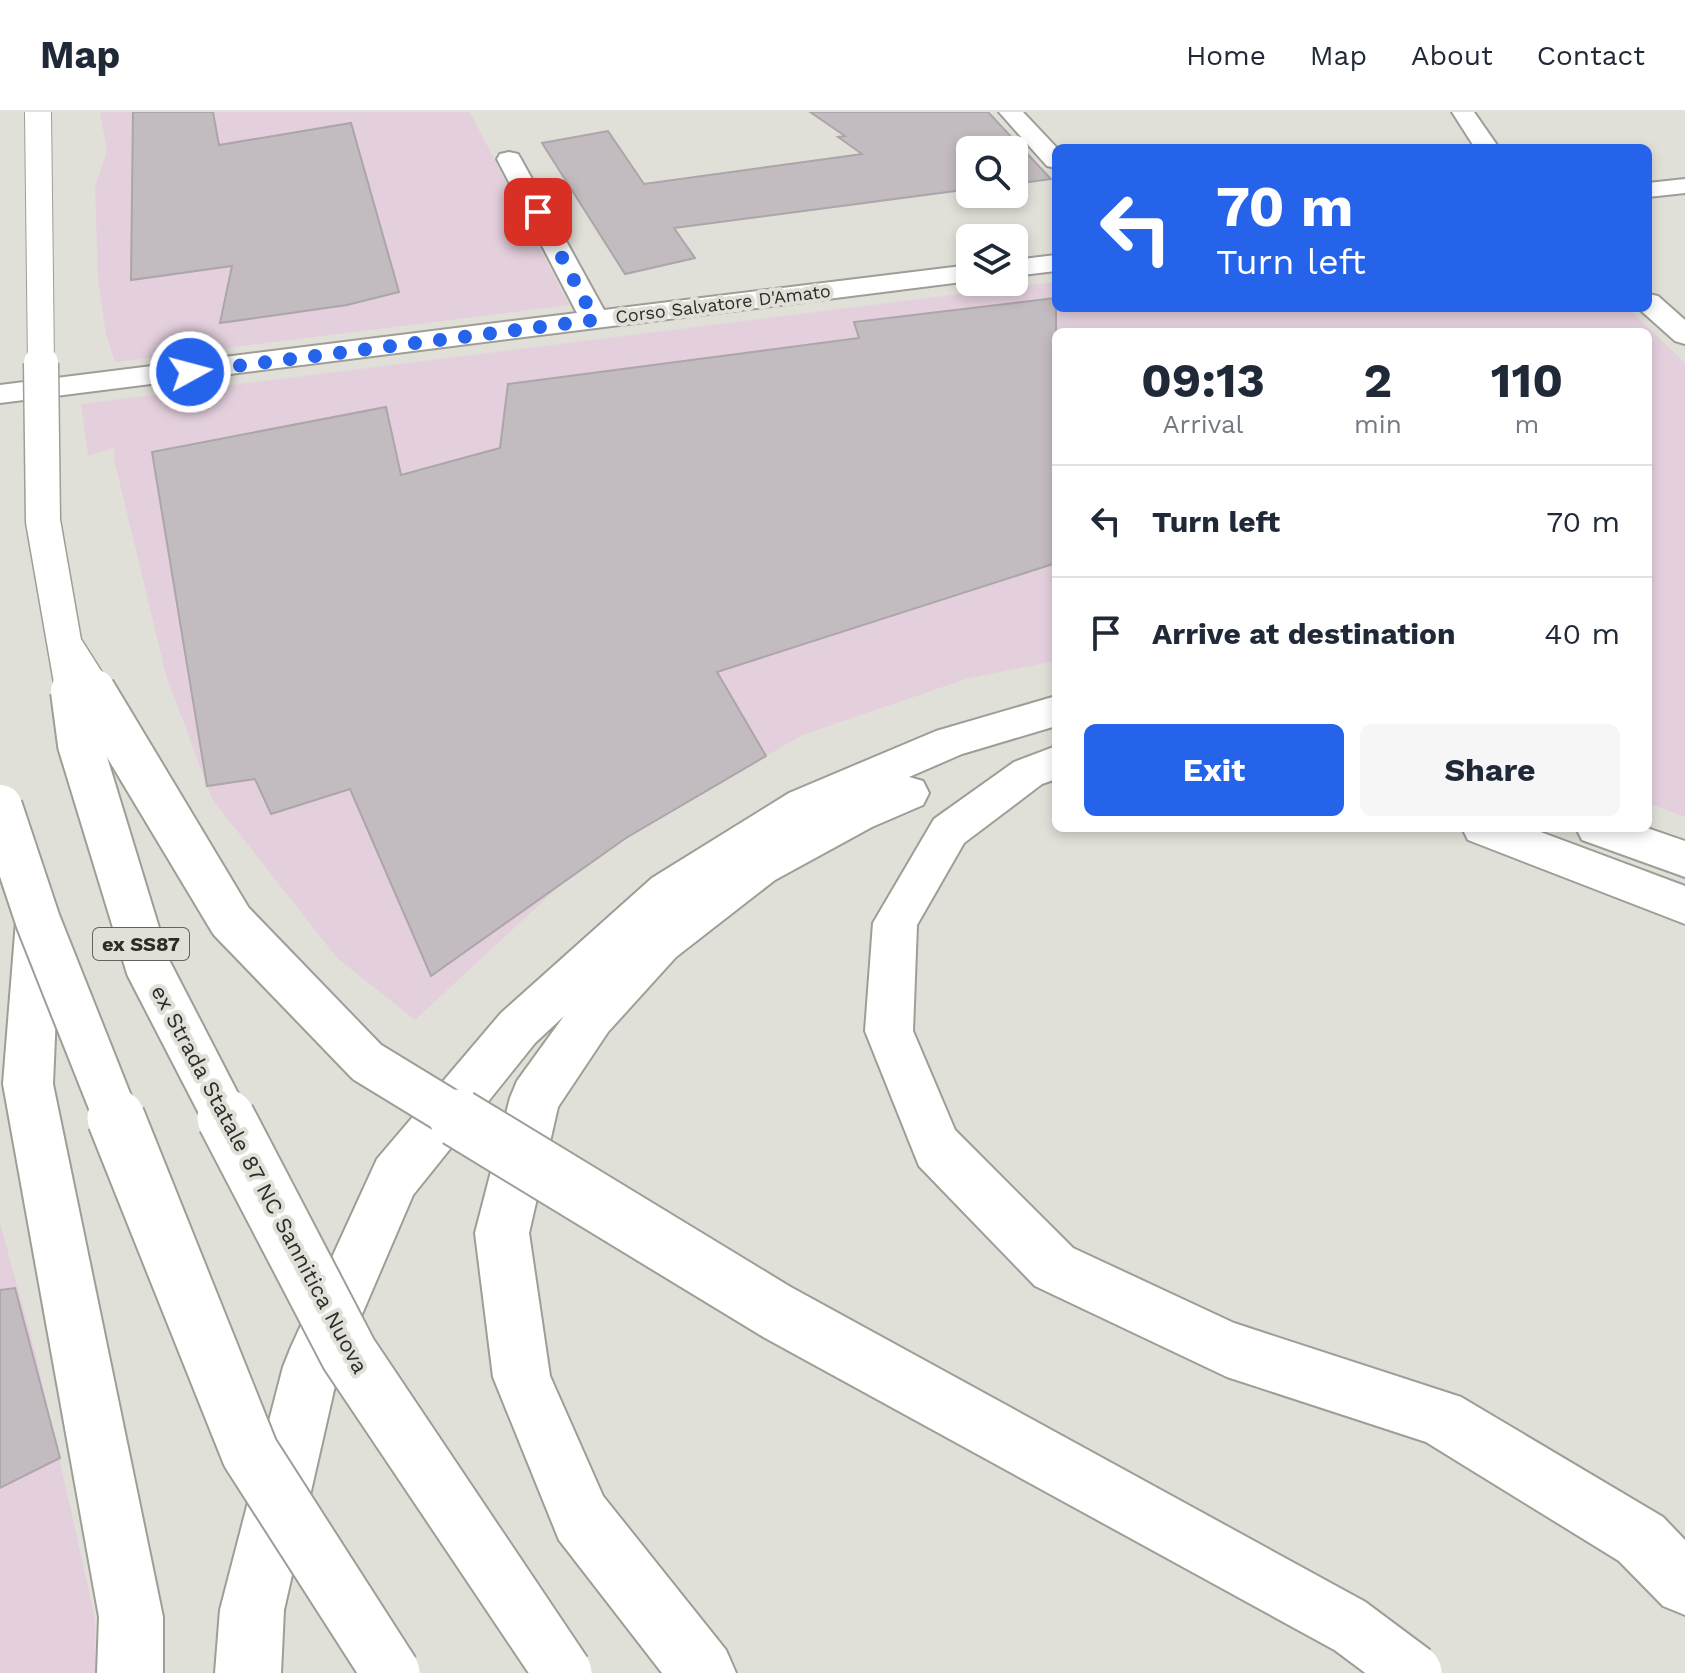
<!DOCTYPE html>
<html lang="en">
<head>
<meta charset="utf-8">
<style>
	:root { --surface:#fff; --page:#f6f6f7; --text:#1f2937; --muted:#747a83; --line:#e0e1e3; --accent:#2563eb }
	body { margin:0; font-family:"Work Sans",sans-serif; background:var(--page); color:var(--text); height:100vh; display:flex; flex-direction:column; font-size:30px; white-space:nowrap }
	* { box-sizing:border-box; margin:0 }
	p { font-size:26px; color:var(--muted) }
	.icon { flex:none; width:44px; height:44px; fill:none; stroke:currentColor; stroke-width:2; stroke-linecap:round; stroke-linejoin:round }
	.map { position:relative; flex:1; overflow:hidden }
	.sheet { position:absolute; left:1052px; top:216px; width:600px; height:504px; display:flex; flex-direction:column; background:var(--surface); border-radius:12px; box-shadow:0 4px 12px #0003 }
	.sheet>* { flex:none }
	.hud { position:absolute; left:1052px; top:32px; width:600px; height:168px; border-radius:12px; box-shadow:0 4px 12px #0003; background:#2563eb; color:#fff; overflow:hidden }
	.tools { position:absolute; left:956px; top:24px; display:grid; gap:16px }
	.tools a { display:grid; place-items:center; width:72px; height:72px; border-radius:12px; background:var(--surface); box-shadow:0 4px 12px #0003; font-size:40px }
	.pin { position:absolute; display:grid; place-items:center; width:68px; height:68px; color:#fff; margin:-34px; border-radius:16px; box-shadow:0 4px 12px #0006 }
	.me { position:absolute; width:88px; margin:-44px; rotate:83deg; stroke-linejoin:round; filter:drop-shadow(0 0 6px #0008) }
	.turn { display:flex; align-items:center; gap:28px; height:168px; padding:0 32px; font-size:36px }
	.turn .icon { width:104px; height:104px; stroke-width:2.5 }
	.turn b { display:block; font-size:56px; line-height:68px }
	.eta { display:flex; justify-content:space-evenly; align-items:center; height:136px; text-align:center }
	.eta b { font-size:48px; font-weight:700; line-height:56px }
	.primary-button { display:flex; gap:16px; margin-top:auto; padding:16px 32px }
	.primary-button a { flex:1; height:92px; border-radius:12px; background:var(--accent); color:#fff; font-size:32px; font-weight:700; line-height:92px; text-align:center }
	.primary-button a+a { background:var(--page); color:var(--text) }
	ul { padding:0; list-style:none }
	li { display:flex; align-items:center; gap:24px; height:112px; padding:0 32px; border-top:2px solid var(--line) }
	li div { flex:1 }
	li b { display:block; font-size:30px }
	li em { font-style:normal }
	header { display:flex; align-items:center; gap:48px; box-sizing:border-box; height:112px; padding:0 40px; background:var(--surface); border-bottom:2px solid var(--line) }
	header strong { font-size:38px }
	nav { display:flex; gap:44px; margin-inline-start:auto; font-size:28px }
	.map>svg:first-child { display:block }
</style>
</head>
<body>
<header>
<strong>Map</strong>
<nav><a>Home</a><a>Map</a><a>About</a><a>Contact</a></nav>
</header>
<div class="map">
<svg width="1685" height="1561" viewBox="0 0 1685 1561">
	<rect width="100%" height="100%" fill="#e1e0d8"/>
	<g fill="#e4cfdd">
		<path d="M100,0h370l99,193 -454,57 -9,-28 -8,-55 -3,-92 12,-36z"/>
		<path d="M1056,170v26h572l57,55v454l-37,-14v-471h-592v329l-87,17 -167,57 -219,129 -168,156 -78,-62 -125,-159 -46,-124 -52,-216 1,-11 -27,8 -7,-52z"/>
		<path d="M0,1111l35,128 60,267 1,55h-96z"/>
	</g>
	<g fill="#c2bbc0" stroke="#aca5a9" stroke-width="2">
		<path d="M133,0h80l6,33 132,-22 48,169 -52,13 -127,18 12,-57 -101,14z"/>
		<path d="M810,0h178l63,67 -37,5v-34h-44v39l-296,39 21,30 -70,16 -83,-131 66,-12 36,53 218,-30 -24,-17 7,-1z"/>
		<path d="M1056,186v265l-339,109 49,84 -140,82 -195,138 -81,-187 -79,25 -16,-35 -48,7 -55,-334 234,-45 15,68 99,-27 8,-64 351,-46 -5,-16z"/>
		<path d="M15,1176l45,170 -60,30v-198z"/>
	</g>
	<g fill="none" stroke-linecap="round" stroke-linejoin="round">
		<g stroke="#9e9d96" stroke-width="4">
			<g id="minor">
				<path d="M999,0h24l34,36 -1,20 -9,-2z"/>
				<path d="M1452,0h22l25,36h-24z"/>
				<path d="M509,40l9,2 3,5 83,151 366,-45v16l-970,122v-18l577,-72 -80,-154 3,-5z"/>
				<path d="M1685,67v14l-37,4v-14z"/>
				<path d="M1056,143v16l-42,5v-16z"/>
				<path d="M1648,182l10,2 27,24v24l-10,-3 -37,-33h10z"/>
			</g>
		</g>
		<g stroke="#9e9d96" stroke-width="4">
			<g id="highway">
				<path d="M1056,584v30l-94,28 -53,23 14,4 6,12 -6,12 -51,22 -97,53 -99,77 -68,75 -50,75 -29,126 21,143 53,120 123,154 10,23h-74l-103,-133 -66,-163 -18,-144 35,-135 7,-17 47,-65 -29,27 -122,152 -74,173 -55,242 -3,63h-66l5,-63 63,-243 8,-20 86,-188 124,-146 151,-135 137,-85 147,-62z"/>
				<path d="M1056,634v33l-14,5 -78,59 -47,82 -4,106 42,99 118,118 161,75 227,74 202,120 22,23v75l-22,-9 -44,-45 -193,-119 -199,-65 -192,-91 -116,-120 -54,-135 8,-108 61,-104 80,-57z"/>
				<path d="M1462,716h68l155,58v38l-217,-84z"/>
				<path d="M1576,716h71l38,13v36l-103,-37z"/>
				<path d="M38,790l16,5 6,14 -7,163 110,533v56h-66l2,-56 -96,-533 13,-163 6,-14z"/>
			</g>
		</g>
		<use href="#minor" fill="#fff" fill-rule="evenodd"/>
		<use href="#highway" fill="#fff" fill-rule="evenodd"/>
		<g stroke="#9e9d96" stroke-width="28" stroke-linecap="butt">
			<path id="highway-bridge-far3" d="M38,0l3,253"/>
		</g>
		<g stroke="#9e9d96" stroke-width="37" stroke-linecap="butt">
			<g id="highway-bridge-far2">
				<path d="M41,251l2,158 30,172"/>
				<path d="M67,537l28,44"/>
			</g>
		</g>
		<g stroke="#9e9d96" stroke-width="48" stroke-linecap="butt">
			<g id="highway-bridge-far1">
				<path d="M73,579l7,53 68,223 79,153"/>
				<path d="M93,579l138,230 136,141 95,58"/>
				<path d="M0,695l38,114 79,199"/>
			</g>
		</g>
		<g stroke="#9e9d96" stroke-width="61" stroke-linecap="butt">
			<g id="highway-bridge">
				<path d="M116,1006l134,335 141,220"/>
				<path d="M226,1006l123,236 214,319"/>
				<path d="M458,1006l319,194 573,314 63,47"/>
			</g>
		</g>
		<use href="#highway-bridge-far3" stroke="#fff" stroke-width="26"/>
		<use href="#highway-bridge-far2" stroke="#fff" stroke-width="34"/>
		<use href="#highway-bridge-far1" stroke="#fff" stroke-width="44"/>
		<use href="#highway-bridge" stroke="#fff" stroke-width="57"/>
	</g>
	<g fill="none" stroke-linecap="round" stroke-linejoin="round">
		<path stroke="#2563eb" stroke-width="14" stroke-dasharray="0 25.2" d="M190,260l405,-52 -57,-108"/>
	</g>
	<g text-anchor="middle" stroke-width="8" stroke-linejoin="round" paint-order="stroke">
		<g font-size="18" fill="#2c2c29" stroke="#e1e0d8">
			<text transform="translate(723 192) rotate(-7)" y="6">Corso Salvatore D'Amato</text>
		</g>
		<rect fill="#e1e0d8" stroke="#62625e" stroke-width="2" x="93" y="816" width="96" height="32" rx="6"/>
		<g font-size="20" font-weight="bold" fill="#2c2c29">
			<text x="141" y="839">ex SS87</text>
		</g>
		<g font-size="22" fill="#2c2c29" stroke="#e1e0d8">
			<text transform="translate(260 1067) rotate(62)" y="8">ex Strada Statale 87 NC Sannitica Nuova</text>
		</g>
	</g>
</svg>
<div class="tools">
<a><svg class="icon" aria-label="search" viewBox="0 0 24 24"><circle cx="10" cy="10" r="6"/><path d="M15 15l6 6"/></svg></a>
<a><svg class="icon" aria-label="layers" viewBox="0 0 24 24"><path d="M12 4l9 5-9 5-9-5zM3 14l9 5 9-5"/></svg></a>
</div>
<div class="pin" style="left:538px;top:100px;background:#d93025"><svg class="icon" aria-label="arrive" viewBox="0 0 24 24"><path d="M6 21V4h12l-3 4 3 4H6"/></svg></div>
<svg class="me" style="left:190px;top:260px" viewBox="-20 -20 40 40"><circle r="17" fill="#2563eb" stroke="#fff" stroke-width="3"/><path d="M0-11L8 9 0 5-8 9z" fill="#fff"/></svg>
<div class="hud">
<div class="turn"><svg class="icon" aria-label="left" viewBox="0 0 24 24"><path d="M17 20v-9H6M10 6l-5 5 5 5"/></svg><div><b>70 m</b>Turn left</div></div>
</div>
<section class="sheet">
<div class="eta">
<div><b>09:13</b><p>Arrival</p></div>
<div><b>2</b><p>min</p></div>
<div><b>110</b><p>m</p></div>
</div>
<ul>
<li><svg class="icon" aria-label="left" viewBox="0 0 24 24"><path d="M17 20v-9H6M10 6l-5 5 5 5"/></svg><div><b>Turn left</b></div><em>70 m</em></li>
<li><svg class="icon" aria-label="arrive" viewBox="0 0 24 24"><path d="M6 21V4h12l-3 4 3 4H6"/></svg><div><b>Arrive at destination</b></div><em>40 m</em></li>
</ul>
<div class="primary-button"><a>Exit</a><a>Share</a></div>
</section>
</div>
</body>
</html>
